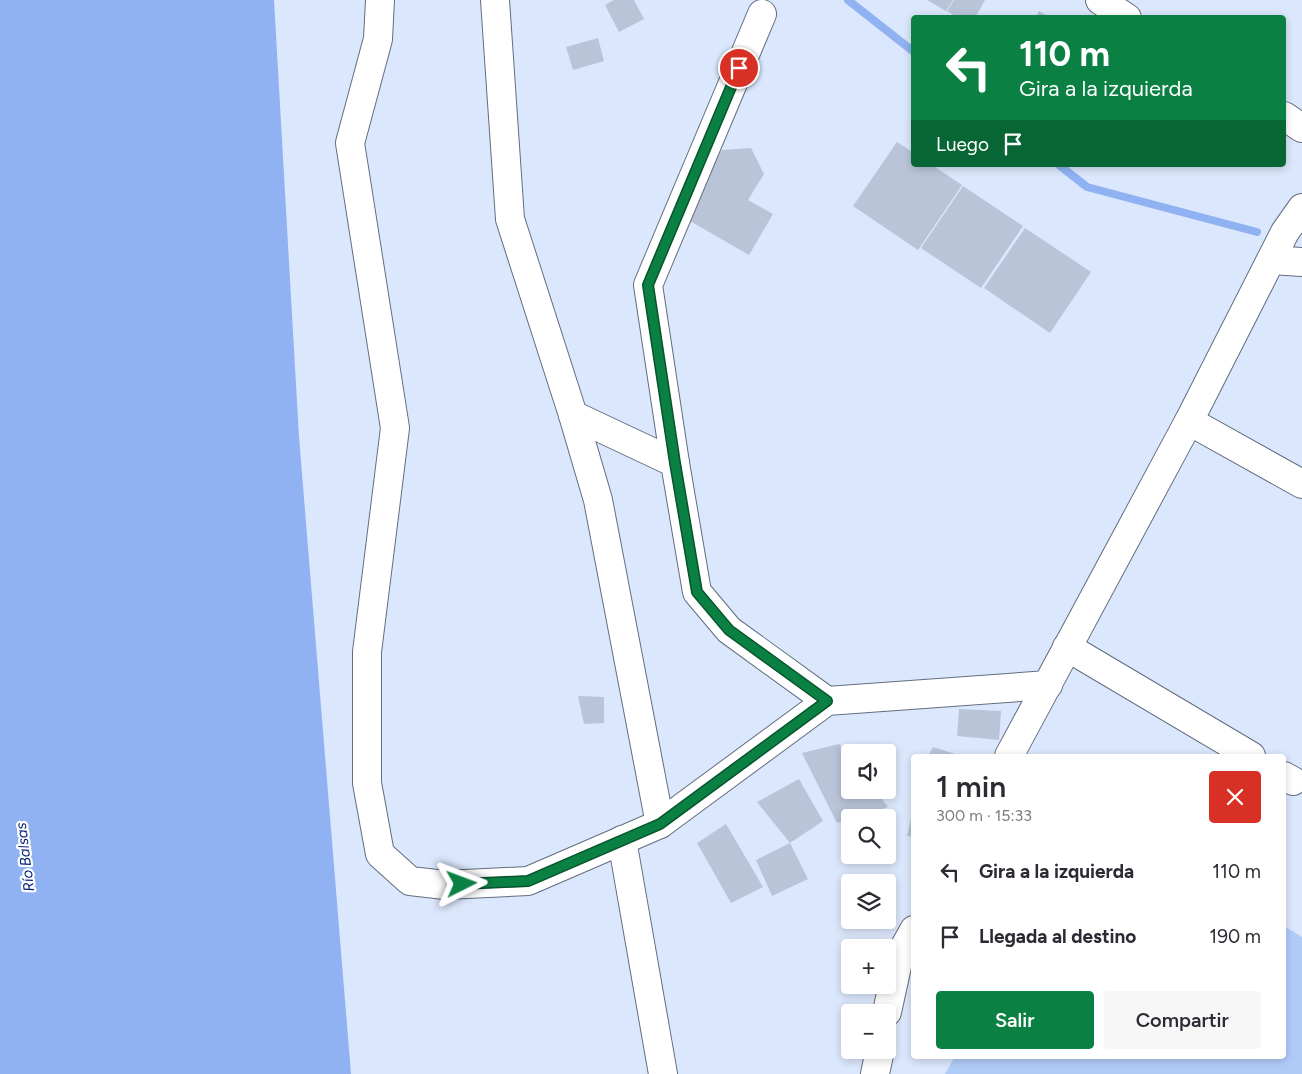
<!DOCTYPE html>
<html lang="es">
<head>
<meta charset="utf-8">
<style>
	:root { --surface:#fff; --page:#f7f7f7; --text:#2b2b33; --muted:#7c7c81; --accent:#0b8043 }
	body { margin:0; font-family:Figtree,sans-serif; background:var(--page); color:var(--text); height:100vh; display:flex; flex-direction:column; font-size:19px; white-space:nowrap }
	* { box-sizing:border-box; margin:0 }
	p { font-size:16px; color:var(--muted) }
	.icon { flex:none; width:28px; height:28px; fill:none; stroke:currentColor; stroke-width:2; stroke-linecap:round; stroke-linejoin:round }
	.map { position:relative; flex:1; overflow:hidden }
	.sheet { position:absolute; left:911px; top:754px; width:375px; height:305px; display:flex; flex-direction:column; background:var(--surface); border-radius:5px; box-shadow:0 2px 8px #0003 }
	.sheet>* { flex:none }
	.top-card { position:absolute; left:911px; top:15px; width:375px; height:152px; border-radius:5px; box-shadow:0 2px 8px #0003; background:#0b8043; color:#fff; overflow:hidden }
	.controls { position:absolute; left:841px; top:744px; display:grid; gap:10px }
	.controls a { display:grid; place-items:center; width:55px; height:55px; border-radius:5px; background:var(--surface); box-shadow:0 2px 8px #0003; font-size:25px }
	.pin { position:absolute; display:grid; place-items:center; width:42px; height:42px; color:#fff; margin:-21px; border:2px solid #fff; border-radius:50%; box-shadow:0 1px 5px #0007 }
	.me { position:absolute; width:55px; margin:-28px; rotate:87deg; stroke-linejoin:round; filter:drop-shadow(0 0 4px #0008) }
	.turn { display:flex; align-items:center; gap:18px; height:105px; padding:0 25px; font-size:22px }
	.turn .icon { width:65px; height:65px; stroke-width:2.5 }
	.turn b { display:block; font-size:35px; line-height:42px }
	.then { display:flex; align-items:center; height:48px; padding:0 25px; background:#0003; gap:10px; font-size:19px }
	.round { display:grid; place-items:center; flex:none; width:52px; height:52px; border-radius:5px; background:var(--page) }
	.summary { display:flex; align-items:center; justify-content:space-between; height:85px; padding:0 25px }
	h1 { font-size:30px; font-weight:600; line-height:38px }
	.cta { display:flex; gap:10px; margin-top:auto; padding:10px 25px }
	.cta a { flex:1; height:58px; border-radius:5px; background:var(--accent); color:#fff; font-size:20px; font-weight:600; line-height:58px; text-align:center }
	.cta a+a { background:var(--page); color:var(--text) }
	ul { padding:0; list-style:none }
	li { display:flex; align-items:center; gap:15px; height:65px; padding:0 25px }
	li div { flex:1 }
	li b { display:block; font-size:19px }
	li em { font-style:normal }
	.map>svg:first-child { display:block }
</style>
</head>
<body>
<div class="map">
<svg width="1302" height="1074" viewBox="0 0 1302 1074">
	<rect width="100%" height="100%" fill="#dbe7fc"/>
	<path fill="#b1cbf9" d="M1284,926l18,11v137h-357l10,-18h329z"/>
	<path fill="#90b2f2" d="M0,0h274l25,437 52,637h-351z"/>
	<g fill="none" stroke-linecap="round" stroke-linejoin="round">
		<g stroke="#90b2f2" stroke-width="8">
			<path d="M848,0l66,52"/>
			<path d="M1059,165l28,22 170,45"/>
		</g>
	</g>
	<g fill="#b9c4d9">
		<path d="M614,0h20l10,19 -25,13 -14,-27z"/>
		<path d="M927,0h26l-7,11z"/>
		<path d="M954,0h31l-10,18h-17l-11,-7z"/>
		<path d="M1039,11l12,7h-16z"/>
		<path d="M598,38l6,23 -31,9 -7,-23z"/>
		<path d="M897,142l17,11v12h18l30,20 -44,65 -65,-44z"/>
		<path d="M751,148l13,26 -16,26 25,14 -24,41 -66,-38 39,-67z"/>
		<path d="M963,186l60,40 -42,62 -60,-40z"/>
		<path d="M1025,228l66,44 -41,61 -66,-45z"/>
		<path d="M578,696l26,1v26l-20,1z"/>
		<path d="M959,709l42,2 -2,29 -42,-4z"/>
		<path d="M839,744l11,14v32h25l13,17 -32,11h-6v1l-13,4 -35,-70z"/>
		<path d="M933,747l29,9h-34z"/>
		<path d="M799,779l24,42 -33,22 -33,-41z"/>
		<path d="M913,809l1,28 -7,-1z"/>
		<path d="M726,824l37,63 -32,16 -34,-60z"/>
		<path d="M790,843l18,36 -36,17 -16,-36z"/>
	</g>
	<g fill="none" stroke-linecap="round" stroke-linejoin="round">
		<g stroke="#636d7f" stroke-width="30">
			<g id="minor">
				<path d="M380,0l-2,39 -28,104 45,285 -28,224v131l13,71 30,27 35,4 83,-4 132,-57 167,-123 221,-16"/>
				<path d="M495,0l15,219 63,196 25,85 62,324"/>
				<path d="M1100,0l27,18"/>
				<path d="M762,14l-114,271 27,178 22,129 32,38 98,71"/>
				<path d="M1284,116l18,12"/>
				<path d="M1271,260l31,2"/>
				<path d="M573,415l102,48"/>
				<path d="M1189,421l113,63"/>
				<path d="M1067,647l184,109"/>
				<path d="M1009,756l180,-335 96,-189 17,-24"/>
				<path d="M1284,776l9,5"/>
				<path d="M622,840l41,234"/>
				<path d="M887,1012l12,-55 15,-27"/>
				<path d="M875,1074l5,-24"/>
			</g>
		</g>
		<use href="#minor" stroke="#fff" stroke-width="28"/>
	</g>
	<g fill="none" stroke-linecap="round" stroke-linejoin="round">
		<g stroke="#07532c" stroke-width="12">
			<path id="route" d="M462,884l66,-3 132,-57 167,-123 -98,-71 -32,-38 -22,-129 -27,-178 91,-217"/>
		</g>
		<use href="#route" stroke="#0b8043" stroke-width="9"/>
	</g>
	<g text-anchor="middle" stroke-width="4.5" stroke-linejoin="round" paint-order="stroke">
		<g font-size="15" font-style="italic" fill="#001d77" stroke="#fff">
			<text transform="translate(25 857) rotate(-97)" y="5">Río Balsas</text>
		</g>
	</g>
</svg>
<div class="controls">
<a><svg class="icon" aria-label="sound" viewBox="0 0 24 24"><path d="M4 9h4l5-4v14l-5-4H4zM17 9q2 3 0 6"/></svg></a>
<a><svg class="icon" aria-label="search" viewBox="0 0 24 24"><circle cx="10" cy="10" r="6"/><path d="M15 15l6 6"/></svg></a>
<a><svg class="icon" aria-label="layers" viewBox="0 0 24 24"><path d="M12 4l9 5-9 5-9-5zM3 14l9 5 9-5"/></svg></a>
<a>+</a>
<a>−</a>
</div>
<div class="pin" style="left:739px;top:68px;background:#d93025"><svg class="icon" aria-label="arrive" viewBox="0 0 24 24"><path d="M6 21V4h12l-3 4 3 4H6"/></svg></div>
<svg class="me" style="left:462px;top:884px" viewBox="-20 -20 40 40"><path d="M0-17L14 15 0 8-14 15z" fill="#0b8043" stroke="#fff" stroke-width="4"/></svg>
<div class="top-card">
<div class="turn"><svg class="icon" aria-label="left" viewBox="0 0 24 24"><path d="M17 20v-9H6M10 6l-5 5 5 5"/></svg><div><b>110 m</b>Gira a la izquierda</div></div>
<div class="then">Luego<svg class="icon" aria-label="arrive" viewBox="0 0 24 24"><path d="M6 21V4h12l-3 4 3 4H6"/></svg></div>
</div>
<section class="sheet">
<div class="summary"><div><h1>1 min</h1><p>300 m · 15:33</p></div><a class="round" style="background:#d93025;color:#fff"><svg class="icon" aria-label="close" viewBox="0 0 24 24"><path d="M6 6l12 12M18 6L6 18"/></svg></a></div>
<ul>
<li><svg class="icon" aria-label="left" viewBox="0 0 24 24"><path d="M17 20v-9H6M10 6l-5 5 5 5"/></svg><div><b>Gira a la izquierda</b></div><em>110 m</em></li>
<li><svg class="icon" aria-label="arrive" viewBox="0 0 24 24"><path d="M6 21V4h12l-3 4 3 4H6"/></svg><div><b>Llegada al destino</b></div><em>190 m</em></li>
</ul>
<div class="cta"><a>Salir</a><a>Compartir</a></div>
</section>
</div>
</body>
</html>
